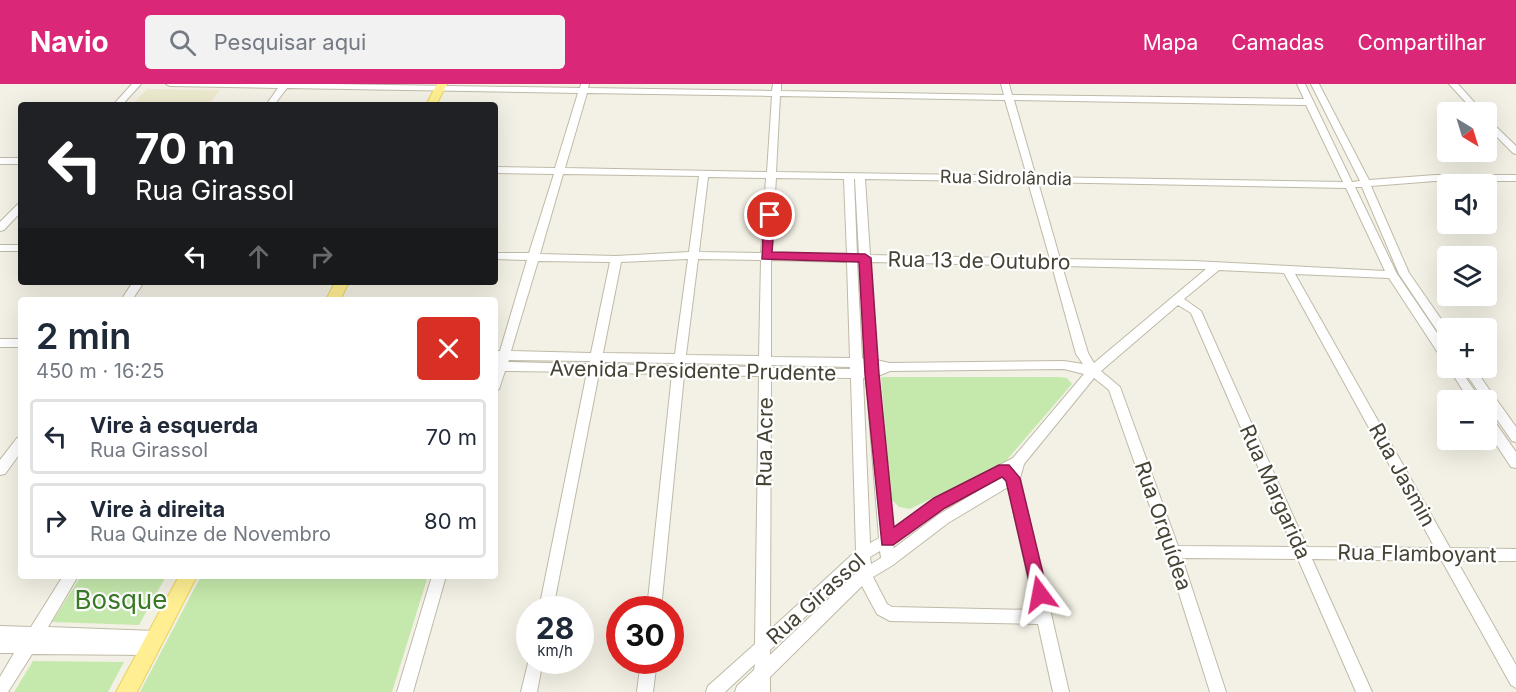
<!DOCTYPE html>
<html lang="pt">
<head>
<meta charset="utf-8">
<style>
	:root { --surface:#fff; --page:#f2f2f3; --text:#1f2937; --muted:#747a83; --line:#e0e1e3; --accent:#db2777 }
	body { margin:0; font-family:Inter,sans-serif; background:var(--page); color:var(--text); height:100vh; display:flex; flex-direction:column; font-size:22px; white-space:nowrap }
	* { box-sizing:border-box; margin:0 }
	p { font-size:20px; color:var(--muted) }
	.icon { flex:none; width:33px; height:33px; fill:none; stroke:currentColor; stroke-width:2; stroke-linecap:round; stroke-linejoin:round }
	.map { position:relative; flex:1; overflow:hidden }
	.side { position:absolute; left:18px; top:213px; width:480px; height:282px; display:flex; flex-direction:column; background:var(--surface); border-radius:6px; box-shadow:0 6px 24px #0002 }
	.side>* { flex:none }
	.guide { position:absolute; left:18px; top:18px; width:480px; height:183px; border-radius:6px; box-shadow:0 6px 24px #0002; background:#202124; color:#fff; overflow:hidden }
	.needle { width:39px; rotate:142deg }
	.fabs { position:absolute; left:1437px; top:18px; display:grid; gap:12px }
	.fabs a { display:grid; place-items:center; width:60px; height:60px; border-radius:6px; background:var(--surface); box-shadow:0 6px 24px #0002; font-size:30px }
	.speed { position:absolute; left:516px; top:512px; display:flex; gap:12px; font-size:30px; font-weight:700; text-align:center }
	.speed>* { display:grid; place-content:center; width:78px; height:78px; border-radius:50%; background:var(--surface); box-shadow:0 6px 24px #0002; line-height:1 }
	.speed small { font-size:15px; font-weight:400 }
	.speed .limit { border:9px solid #d22; background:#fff; color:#111 }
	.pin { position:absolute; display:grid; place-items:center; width:51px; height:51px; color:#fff; margin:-26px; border:3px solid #fff; border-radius:50%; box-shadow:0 2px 6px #0007 }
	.me { position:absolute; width:66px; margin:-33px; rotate:347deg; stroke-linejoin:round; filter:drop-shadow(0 0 4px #0008) }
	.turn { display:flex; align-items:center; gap:21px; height:126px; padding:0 18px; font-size:27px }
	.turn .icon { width:78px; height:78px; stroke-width:2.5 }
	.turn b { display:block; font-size:42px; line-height:51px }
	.lanes { display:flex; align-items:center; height:57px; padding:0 18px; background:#0003; justify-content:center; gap:30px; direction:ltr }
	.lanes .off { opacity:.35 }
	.round { display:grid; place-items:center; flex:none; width:63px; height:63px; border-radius:6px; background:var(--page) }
	.headline { display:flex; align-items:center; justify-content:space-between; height:102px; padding:0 18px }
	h1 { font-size:36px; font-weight:600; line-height:45px }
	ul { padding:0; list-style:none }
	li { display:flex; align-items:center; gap:18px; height:75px; margin:0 12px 9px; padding:0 6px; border:3px solid var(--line); border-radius:6px }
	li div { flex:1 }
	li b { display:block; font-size:22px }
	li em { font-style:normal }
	header { display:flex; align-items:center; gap:36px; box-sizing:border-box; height:84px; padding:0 30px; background:var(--accent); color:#fff }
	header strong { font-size:28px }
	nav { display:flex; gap:33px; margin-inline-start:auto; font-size:21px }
	.search { width:420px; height:54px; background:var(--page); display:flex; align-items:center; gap:15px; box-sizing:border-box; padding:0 21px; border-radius:6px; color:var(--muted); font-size:22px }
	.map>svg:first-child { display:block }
</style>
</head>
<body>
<header>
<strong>Navio</strong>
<div class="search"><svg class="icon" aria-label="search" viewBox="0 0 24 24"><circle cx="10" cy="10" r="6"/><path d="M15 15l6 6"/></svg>Pesquisar aqui</div>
<nav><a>Mapa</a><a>Camadas</a><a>Compartilhar</a></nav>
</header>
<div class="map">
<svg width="1516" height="608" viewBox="0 0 1516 608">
	<rect width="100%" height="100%" fill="#f3f1e5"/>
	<path fill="#ede9ce" d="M147,5l73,1 -12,15h-76z"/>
	<g fill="#c5e9ac">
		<path d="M881,293h179l7,1 5,6 -67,78 -95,47 -11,-2 -8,-8z"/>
		<path d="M81,492h85l-27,49 -87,-3z"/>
		<path d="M201,492h227l-36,116h-252z"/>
		<path d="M33,577l91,1 -16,30h-94z"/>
	</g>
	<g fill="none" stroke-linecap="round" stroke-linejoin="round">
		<g stroke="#bfbaa7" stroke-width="2">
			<g id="minor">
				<path d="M132,0h9l-19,21h-9z"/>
				<path d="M166,0h163l251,4 1,-4h8l-1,4 184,3 1,-7h8v7l223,4 -3,-11h8l3,11 292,4 -7,-15h8l47,98 8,-1 -49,-97h8l50,96 66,-5h81v6h-81l-64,5 38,87 39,56v13l-4,-1 -45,-67 -37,-87h-7l42,87 51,75v14l-4,-1 -55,-84 -94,-4 155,274 66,1v12h-59l59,104v23l-5,-3 -69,-124 -130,-2 60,133h-16l-58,-133 -116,-1 44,134h-16l-44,-140 -57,-162 -15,-12 -70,86 -4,14 49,214h-16l-15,-68 -148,-3 -13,-7 -15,-28 -92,91v15h-35l2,-6 17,-16 1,-6 -30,28h-19l2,-6 47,-42 4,-268 -75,-1 -23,234h-14l25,-235 -73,-1 -46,236h-14l48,-237 -82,-1 -6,18 -4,2v-29l2,-3h-2v-8h5l27,-91 -32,-1v-6h34l25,-79 -59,-1v-6l60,1 23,-75 -291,-5 -13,17h-8l12,-17 -108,-2zM587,9l185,3 -5,76 -202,-4zM780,12l225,4 22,76 -251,-4zM1014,16l292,5 37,77 -307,-5zM563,90l136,2 -10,76 -73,4 -76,-2zM708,93l58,1 -5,75 -62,-1zM776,94l68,1 3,76 -76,-2zM854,95h1l4,76h-2zM865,95l163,3 22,77 -180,-4zM1038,98l308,6 39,83 -192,-10 -133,-2zM688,175l-13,95 -72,-1 18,-91zM698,175l63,1 -2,96 -73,-1zM771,176l76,2 3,96 -79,-1zM538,177l72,1 -19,91 -80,-2zM857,178h3l5,97 -3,-1zM870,178l182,4 24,88 7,10 -19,-3 -175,2 -12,-3zM1062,182l131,3h13l-112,94 -6,-10zM1219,186l65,3 151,275 -128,-1 -106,-236 -17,-12zM1178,221l13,8 102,234 -115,-1 -58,-159 -19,-16zM509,276l81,1 -1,3 -81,-2zM601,278l73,1 -1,3 -72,-2zM685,279l74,2v2l-74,-1zM771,281l79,2v2l-79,-1zM1064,285l20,5 -71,84 -78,41 -43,30 -14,-153 12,-5zM771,293l80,1 5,173 -86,79zM863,294h3l13,160 -9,5zM1003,392l-65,39 -44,33 -1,-4 52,-37zM1008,403l27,123 -143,-3 -5,-3 -14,-27 20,-12 55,-42zM880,467l1,7 -10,6 -1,-7zM857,484v4l-87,83v-5z"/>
				<path d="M1449,0h9l25,28h-8z"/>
				<path d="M1486,33l30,29v8l-3,-1 -27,-27z"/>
				<rect x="0" y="74" width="21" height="6"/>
				<path d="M21,119v9l-17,18 -4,1v-9l18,-18z"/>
				<rect x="0" y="161" width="21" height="6"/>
				<path d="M133,198h11l-12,18h-11z"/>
				<rect x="0" y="255" width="21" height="8"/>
				<path d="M1448,283l11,1 22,32h-12z"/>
				<path d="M1462,284h12l42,59v15l-4,-1 -26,-37v-4h-2z"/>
				<path d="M1486,329l4,2 26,37v16l-5,-1 -25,-38z"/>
				<path d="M21,353v15l-16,22 -5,1v-15l17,-22z"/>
				<path d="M63,492h15l-30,51 107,4 5,2 3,5 -3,5 -5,2 2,3 -3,5 -5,2 -117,-1 -24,38h-8v-15l14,-24h-14v-27l31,1z"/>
				<path d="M432,492h14l-33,116h-16z"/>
				<path d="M530,571v5h13l-6,32h-16z"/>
				<path d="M641,576h16l-4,32h-16z"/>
			</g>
		</g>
		<g stroke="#e8d25e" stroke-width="2">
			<g id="major">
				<path d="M437,0h10l-11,21h-10z"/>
				<path d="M335,198h14l-9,18h-14z"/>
				<path d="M179,492h18l-60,116h-21z"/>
			</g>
		</g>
		<use href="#minor" fill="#fff" fill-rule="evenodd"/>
		<use href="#major" fill="#ffef92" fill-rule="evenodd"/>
	</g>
	<path fill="#db2777" stroke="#8e194d" stroke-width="1.5" d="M770,128l5,3 -3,37 93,2 6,4 8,116 15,153 40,-29 65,-33h10l11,13 28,116 -2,5 -6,2 -6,-2 -2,-5 -26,-113 -4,-4 -57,31 -52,37h-11l-17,-171 -6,-112 -97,-3 2,-44z"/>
	<g text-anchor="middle" stroke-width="4.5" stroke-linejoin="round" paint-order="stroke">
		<g font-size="18" fill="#464234" stroke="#fff">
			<text transform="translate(1006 94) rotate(1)" y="6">Rua Sidrolândia</text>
		</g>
		<g font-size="21" fill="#464234" stroke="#fff">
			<text transform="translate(979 177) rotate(1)" y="7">Rua 13 de Outubro</text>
			<text transform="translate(693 287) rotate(1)" y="7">Avenida Presidente Prudente</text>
			<text transform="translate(765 358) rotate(-89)" y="7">Rua Acre</text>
			<text transform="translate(1402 391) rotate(61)" y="7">Rua Jasmin</text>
			<text transform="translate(1275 408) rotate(66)" y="7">Rua Margarida</text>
			<text transform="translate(1163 442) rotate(71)" y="7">Rua Orquídea</text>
			<text transform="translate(1417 470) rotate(1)" y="7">Rua Flamboyant</text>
			<text transform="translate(816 515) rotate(-42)" y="7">Rua Girassol</text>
		</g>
		<g font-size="26" fill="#3a7a26" stroke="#fff">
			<text x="121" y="525">Bosque</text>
		</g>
	</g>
</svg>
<div class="fabs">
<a><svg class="needle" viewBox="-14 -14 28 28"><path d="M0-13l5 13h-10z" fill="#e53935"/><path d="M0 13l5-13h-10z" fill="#747a83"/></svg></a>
<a><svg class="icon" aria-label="sound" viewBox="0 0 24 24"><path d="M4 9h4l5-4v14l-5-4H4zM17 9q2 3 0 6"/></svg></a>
<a><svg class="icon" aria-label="layers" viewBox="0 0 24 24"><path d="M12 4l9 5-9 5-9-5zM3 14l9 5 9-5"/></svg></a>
<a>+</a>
<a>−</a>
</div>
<div class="speed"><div>28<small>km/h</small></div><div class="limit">30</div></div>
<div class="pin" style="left:770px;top:131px;background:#d93025"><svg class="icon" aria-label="arrive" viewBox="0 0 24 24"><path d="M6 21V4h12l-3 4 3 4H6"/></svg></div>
<svg class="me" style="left:1040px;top:510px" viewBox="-20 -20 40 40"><path d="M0-17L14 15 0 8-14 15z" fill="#db2777" stroke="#fff" stroke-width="4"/></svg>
<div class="guide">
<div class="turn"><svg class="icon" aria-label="left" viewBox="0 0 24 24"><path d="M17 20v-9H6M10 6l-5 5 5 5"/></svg><div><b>70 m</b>Rua Girassol</div></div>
<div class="lanes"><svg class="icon" aria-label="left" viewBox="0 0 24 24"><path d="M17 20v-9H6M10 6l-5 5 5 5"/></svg><svg class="icon off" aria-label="ahead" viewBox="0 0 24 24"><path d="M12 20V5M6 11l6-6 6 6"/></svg><svg class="icon off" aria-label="right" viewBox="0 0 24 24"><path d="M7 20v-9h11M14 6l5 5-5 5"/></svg></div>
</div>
<section class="side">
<div class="headline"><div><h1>2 min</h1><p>450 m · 16:25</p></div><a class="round" style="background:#d93025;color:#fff"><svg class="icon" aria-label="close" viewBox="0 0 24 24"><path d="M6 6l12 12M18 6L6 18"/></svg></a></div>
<ul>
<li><svg class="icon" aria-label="left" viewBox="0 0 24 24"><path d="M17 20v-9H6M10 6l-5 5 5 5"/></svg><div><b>Vire à esquerda</b><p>Rua Girassol</p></div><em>70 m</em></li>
<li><svg class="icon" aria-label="right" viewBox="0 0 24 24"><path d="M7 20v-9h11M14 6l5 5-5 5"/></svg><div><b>Vire à direita</b><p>Rua Quinze de Novembro</p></div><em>80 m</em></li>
</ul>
</section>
</div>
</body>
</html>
